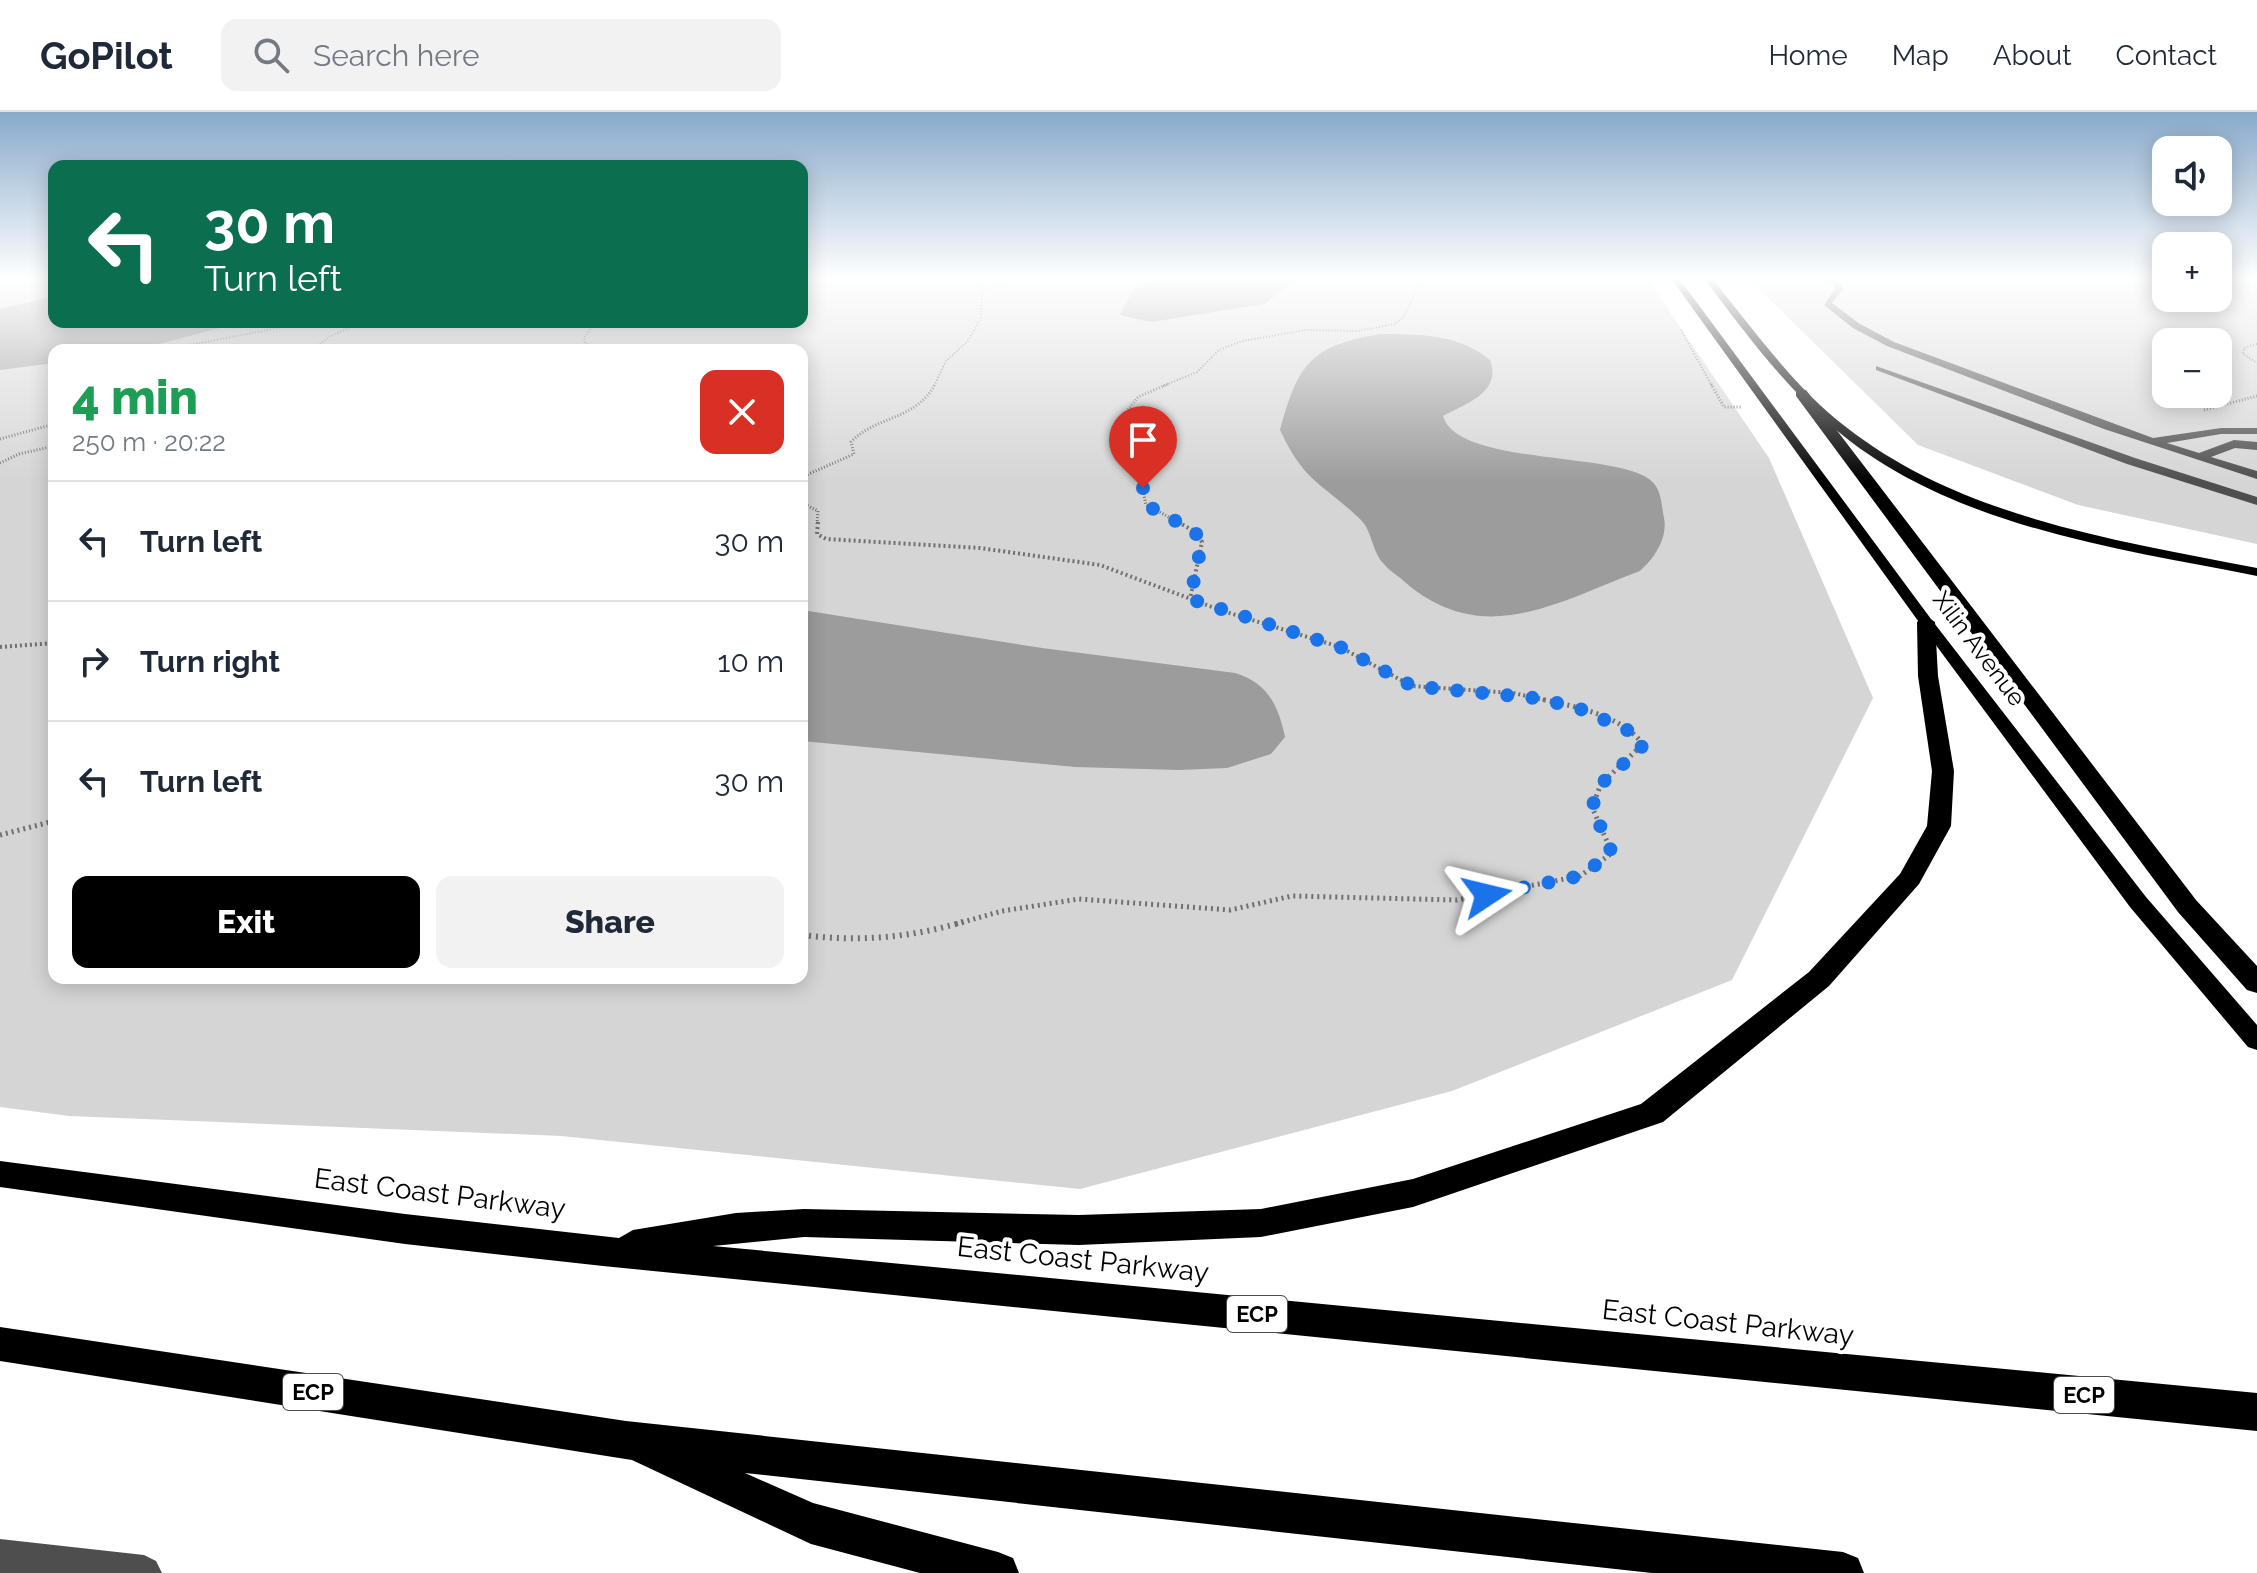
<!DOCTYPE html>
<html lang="en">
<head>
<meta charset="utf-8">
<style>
	:root { --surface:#fff; --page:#f2f2f3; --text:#1f2937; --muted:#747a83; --line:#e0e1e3; --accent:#000 }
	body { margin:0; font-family:Raleway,sans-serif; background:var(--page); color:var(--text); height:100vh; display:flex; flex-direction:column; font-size:30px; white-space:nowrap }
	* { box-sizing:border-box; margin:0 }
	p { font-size:26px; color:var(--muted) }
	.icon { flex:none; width:44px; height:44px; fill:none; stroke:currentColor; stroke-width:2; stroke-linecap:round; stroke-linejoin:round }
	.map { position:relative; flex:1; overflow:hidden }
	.side { position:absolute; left:48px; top:232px; width:760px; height:640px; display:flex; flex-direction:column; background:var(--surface); border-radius:16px; box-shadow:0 4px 20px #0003 }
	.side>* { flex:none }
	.hud { position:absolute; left:48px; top:48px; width:760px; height:168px; border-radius:16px; box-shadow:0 4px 20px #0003; background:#0b6e4f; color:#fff; overflow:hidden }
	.controls { position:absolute; left:2152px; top:24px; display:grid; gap:16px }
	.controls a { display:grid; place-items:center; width:80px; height:80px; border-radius:16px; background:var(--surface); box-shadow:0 4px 20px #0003; font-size:40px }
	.pin { position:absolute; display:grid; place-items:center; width:68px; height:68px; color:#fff; margin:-82px -34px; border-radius:50% 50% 50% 0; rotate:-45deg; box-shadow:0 0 8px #0007 }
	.pin .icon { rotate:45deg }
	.me { position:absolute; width:88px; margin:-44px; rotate:80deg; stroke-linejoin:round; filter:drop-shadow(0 0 6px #0008) }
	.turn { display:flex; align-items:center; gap:28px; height:168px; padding:0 24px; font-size:36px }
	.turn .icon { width:104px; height:104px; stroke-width:2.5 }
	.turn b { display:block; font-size:56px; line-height:68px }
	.round { display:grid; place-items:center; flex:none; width:84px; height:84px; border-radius:16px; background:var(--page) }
	.headline { display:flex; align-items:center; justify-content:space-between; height:136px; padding:0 24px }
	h1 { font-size:48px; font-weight:800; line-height:60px; color:#1e9e55 }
	.button { display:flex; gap:16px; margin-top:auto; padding:16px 24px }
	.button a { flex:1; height:92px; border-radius:16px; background:var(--accent); color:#fff; font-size:32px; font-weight:800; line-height:92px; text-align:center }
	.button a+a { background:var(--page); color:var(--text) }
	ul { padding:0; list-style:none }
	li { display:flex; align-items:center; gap:24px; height:120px; padding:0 24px; border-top:2px solid var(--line) }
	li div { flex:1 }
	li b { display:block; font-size:30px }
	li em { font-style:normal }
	header { display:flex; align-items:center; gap:48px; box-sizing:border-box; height:112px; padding:0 40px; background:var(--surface); border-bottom:2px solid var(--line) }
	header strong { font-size:38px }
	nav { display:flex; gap:44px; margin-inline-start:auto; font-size:28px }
	.search { width:560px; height:72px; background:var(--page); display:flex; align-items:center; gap:20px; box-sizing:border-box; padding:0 28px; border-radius:16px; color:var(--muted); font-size:30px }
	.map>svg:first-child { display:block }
</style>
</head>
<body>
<header>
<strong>GoPilot</strong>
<div class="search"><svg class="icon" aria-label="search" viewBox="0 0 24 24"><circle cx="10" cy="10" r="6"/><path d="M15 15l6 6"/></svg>Search here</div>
<nav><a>Home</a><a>Map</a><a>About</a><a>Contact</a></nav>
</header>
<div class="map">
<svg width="2257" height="1461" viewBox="0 0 2257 1461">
	<rect width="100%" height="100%" fill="#fff"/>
	<g fill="#d5d5d5" fill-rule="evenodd">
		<path d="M0,165h54v45h748v-45h844l123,181 104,240 -141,282 -280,111 -372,98 -519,-53 -492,-20 -69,-9zM54,238h748v628h-748z"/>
		<path d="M1747,165h419v21h52v-21h39v267l-179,-39 -160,-60zM2166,230h52v52h-52z"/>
	</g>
	<g fill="#9c9c9c">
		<path d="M1156,165h145l-37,27 -113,18 -31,-7 13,-25z"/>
		<path d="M54,184v26h189l-107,28h-82v13l-54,7v-61z"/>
		<path d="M1380,222c38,0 80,0 110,26 12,32 -23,43 -47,56 13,49 169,36 206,63 13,9 12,25 15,39 4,20 -10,41 -24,53 -83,31 -156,78 -234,12 -7,-7 -17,-12 -23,-20 -11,-12 -11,-32 -22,-43 -38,-37 -56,-36 -81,-90 18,-66 30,-84 100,-96z"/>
		<path d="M802,498l240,38 193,25c33,10 43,32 50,64l-14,17 -44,14 -48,2 -104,-3 -273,-26z"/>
	</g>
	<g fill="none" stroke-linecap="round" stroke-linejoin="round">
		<g stroke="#707070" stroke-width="2" stroke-dasharray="1 2" stroke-linecap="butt">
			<path d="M0,166l3,-1"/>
			<path d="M981,179l45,-14"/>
			<path d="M596,210l-12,16 1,5 12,7"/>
			<path d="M1681,218l31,56"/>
			<path d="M2257,232l-13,4 -1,6 14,9"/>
			<path d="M164,238l144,-28"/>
			<path d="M313,238l17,-14 34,-14"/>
			<path d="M934,274l12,-25 22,-20 13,-23 2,-41"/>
			<path d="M1163,274l34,-14 22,-22 23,-9 64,-11 52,1 37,-7 8,-6 16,-34 18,-7"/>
		</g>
		<g stroke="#707070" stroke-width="3" stroke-dasharray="1 2" stroke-linecap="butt">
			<path d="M1168,272l-30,13 -11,14 19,94 36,19"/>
			<path d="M1711,272l13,23h18"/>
			<path d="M2204,298l53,-14"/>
			<path d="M0,327l54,-15"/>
			<path d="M0,351l19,-9 35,-8"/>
			<path d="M802,365l52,-23 -3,-12c24,-26 66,-22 84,-58"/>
			<path d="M802,391l16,8 -1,13"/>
		</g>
		<g stroke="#707070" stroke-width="4" stroke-dasharray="2 3" stroke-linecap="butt">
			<path d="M818,410l-1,12 9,5 154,9 120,17 123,46 117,36 72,39 101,7 32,7"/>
			<path d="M1178,410l16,9 8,11 -12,57"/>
			<path d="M0,535l54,-4"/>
		</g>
		<g stroke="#707070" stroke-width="5" stroke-dasharray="2 4" stroke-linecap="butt">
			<path d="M0,723l54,-14"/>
			<path d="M956,812l46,-13 77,-12 151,11 62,-14 165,4 123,-24 32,-23 -20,-46 9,-23 42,-40c-23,-30 -71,-38 -107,-46"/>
		</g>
		<path stroke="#707070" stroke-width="6" stroke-dasharray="2 5" stroke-linecap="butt" d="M802,823c55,7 107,3 161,-13"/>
		<g fill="#4e4e4e" fill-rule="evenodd">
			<path d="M1816,165l23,2 4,10 -11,14 28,21 34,18 259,96 68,-10h36v6h-36l-54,9 32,10 35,-13 23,2v8l-22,-2 -24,9 46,14v8l-153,-50 -217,-83 -34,-18 -29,-23 11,-16 -3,-6z"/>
			<path d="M1876,254l259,92 122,39v8l-130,-41 -251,-94z"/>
			<path d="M0,1427l144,16 12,6 6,12h-162z"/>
		</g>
		<g fill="#000" fill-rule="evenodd">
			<path d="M1670,165h8l253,342 215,278 111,128v25l-9,-3 -118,-140 -209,-282z"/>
			<path d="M1703,165h8c42,52 82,109 135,150 116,91 270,113 411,141v8c-143,-28 -307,-50 -422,-147 -51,-43 -92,-99 -132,-152z"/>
		</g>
		<g fill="#000" fill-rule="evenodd">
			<path d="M1796,278h10l390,510 61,66v27l-10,-3 -69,-78 -382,-516z"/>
			<path d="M1926,504l9,6 3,54 16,95 -3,55 -32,58 -90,102 -166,136 -250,85 -152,30 -182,8 -275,-8 -91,9 1544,147v38l-1654,-165 -198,-22 -405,-57v-26l405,53 214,24 14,-8 103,-17 68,-4 275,6 182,-6 152,-30 228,-75 168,-132 91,-98 27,-48 5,-55 -14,-95 -1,-54z"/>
			<path d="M0,1215l626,94 1217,131 15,6 6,15h-212l-907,-100 68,30 185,49 15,6 6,15h-99l-109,-29 -179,-84 -632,-99z"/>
		</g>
	</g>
	<linearGradient id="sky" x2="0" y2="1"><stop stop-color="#89aaca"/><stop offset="0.45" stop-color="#fff"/><stop offset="1" stop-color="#fff" stop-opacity="0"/></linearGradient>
	<rect width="2257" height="370" fill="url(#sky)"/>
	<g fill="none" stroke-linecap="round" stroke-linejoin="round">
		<path stroke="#1a73e8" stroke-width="14" stroke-dasharray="0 25.2" d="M1143,376l3,17 48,26 8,11 -12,57 150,48 72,39 122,12 42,9 62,28 5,9 -2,4 -40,36 -9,23 20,46 -32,23 -93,19"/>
	</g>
	<g text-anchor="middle" stroke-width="8" stroke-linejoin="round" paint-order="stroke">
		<g fill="#fff" stroke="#4c4c4c" stroke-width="2">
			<rect x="1227" y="1184" width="60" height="36" rx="6"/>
			<rect x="283" y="1262" width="60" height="36" rx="6"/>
			<rect x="2054" y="1265" width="60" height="36" rx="6"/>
		</g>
		<g font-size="22" font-weight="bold" fill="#000">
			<text x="1257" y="1210">ECP</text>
			<text x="313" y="1288">ECP</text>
			<text x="2084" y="1291">ECP</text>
		</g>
		<g font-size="24" fill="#000" stroke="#fff">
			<text transform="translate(1979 537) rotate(53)" y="8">Xilin Avenue</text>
		</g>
		<g font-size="28" fill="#000" stroke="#fff">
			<text transform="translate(440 1081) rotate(7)" y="10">East Coast Parkway</text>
			<text transform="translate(1083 1147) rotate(6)" y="10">East Coast Parkway</text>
			<text transform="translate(1728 1210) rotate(6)" y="10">East Coast Parkway</text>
		</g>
	</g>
</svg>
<div class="controls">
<a><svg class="icon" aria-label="sound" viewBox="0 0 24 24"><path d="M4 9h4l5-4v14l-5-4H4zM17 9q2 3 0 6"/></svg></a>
<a>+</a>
<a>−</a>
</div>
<div class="pin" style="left:1143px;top:376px;background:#d93025"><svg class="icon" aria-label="arrive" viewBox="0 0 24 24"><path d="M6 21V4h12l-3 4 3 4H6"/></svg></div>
<svg class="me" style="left:1487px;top:783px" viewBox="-20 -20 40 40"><path d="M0-17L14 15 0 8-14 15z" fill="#1a73e8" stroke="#fff" stroke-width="4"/></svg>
<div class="hud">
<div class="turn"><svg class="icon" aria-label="left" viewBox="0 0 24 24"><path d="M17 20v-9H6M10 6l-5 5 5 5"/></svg><div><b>30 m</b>Turn left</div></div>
</div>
<section class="side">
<div class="headline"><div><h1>4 min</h1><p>250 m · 20:22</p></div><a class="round" style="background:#d93025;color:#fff"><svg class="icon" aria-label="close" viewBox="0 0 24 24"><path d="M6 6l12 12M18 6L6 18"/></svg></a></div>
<ul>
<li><svg class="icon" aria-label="left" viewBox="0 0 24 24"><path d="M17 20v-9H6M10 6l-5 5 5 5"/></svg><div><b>Turn left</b></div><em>30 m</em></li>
<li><svg class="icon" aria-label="right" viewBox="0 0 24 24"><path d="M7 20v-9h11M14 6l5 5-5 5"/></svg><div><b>Turn right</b></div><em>10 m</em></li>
<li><svg class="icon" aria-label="left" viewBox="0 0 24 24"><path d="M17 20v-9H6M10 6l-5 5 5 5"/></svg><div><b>Turn left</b></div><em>30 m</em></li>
</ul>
<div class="button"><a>Exit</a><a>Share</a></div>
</section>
</div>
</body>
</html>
